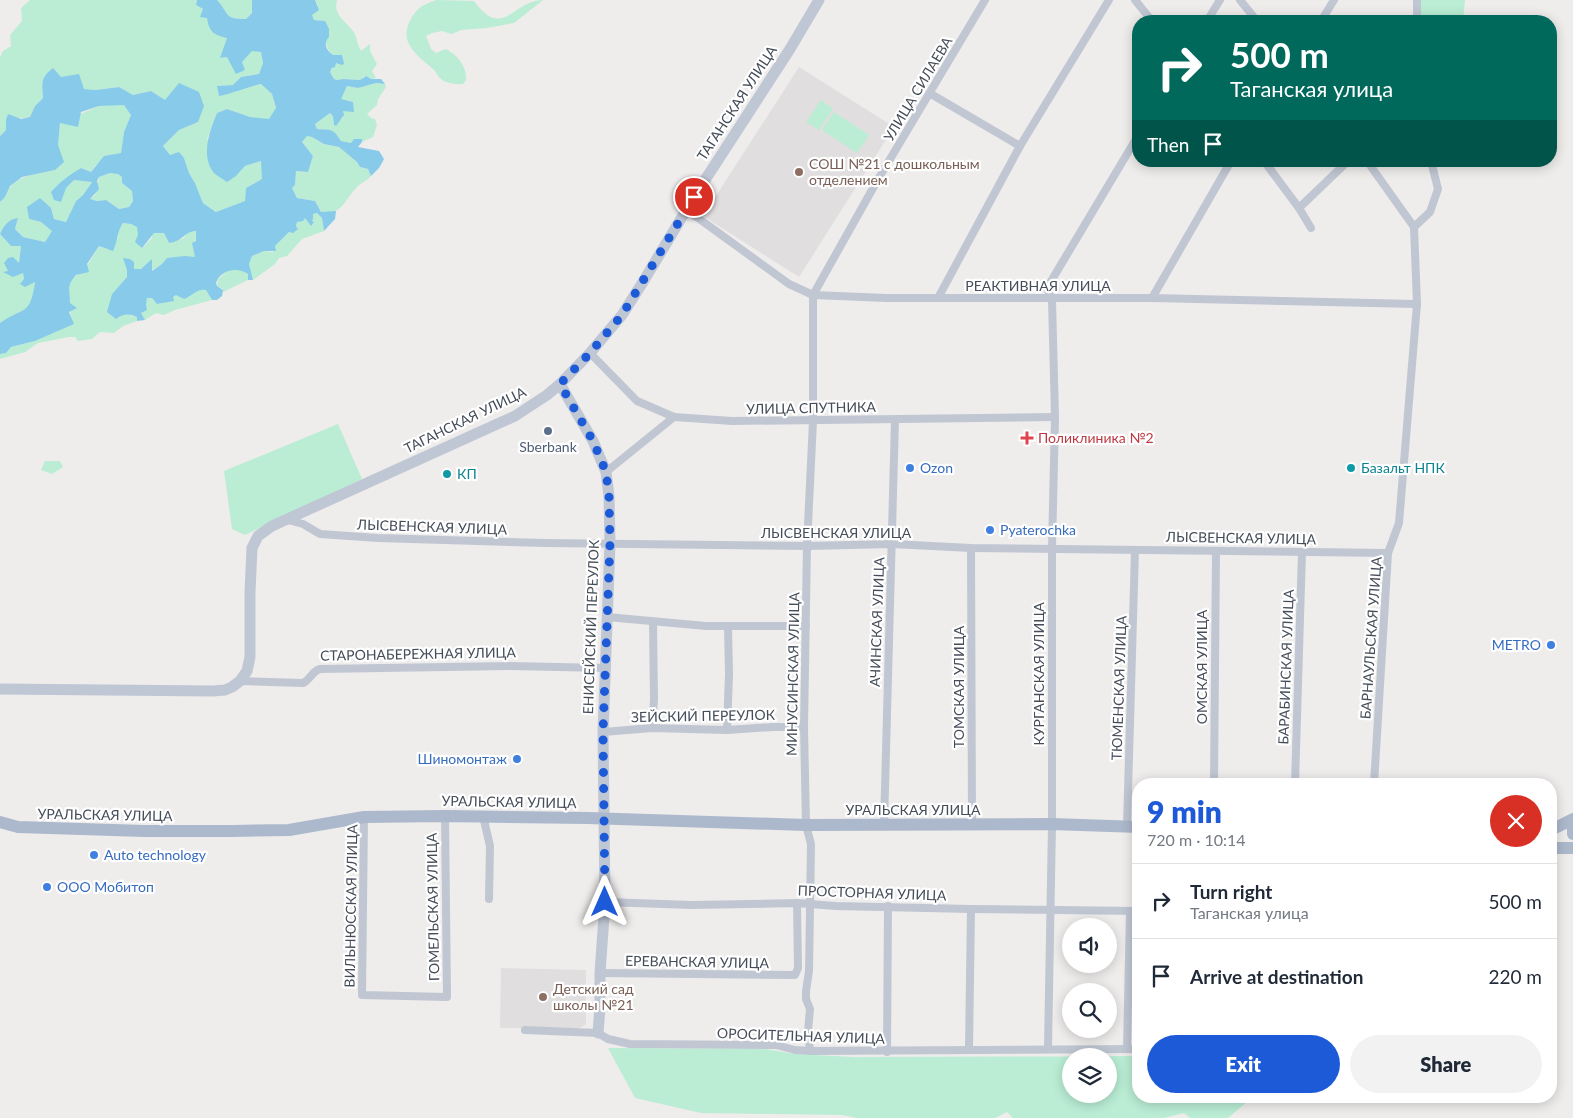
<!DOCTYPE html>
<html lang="en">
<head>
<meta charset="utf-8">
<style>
	:root { --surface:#fff; --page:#f2f2f3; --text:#1f2937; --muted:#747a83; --line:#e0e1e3; --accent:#1d5ad8 }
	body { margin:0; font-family:Lato,sans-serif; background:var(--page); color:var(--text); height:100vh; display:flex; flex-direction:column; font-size:19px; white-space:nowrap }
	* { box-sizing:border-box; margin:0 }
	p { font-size:16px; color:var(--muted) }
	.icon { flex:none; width:28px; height:28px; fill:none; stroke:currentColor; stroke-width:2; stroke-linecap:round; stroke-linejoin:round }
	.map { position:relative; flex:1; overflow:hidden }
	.details { position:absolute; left:1132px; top:778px; width:425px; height:325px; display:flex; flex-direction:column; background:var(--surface); border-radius:20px; box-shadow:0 2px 12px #0003 }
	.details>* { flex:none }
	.banner { position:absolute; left:1132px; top:15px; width:425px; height:152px; border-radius:20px; box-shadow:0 2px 12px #0003; background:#00695c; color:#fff; overflow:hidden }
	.fabs { position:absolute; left:1062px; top:918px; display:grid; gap:10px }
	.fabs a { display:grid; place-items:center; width:55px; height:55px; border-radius:50%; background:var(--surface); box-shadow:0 2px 12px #0003; font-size:25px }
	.pin { position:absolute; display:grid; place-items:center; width:42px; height:42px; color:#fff; margin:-21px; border:2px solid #fff; border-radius:50%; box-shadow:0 1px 5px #0007 }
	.me { position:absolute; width:55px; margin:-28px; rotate:0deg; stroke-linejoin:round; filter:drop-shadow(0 0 4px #0008) }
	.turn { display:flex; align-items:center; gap:18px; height:105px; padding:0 15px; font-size:22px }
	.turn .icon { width:65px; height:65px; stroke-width:2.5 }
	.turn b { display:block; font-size:35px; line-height:42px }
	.then { display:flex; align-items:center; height:48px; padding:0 15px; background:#0003; gap:10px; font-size:19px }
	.round { display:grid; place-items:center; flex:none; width:52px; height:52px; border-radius:26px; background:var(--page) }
	.head { display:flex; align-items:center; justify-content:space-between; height:85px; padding:0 15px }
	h1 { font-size:30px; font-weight:800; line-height:38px; color:var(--accent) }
	.primary-button { display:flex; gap:10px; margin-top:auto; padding:10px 15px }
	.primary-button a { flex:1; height:58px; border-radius:30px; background:var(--accent); color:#fff; font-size:20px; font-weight:800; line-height:58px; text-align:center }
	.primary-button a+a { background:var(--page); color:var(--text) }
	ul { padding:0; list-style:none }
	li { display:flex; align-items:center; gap:15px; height:75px; padding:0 15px; border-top:1px solid var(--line) }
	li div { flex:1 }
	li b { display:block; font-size:19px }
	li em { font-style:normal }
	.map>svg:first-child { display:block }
</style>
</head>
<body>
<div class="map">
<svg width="1573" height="1118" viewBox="0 0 1573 1118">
	<rect width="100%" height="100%" fill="#efecec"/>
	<g fill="#e0dede">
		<path d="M799,67l95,60 -95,150 -96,-61z"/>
		<path d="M501,968l85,2v54l-6,4h-80z"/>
	</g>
	<g fill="#baedd4" fill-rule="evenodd">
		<path d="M30,0h167l-1,5 7,4 4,9 20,20 -6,20 6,-1 15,5 10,-12 9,1 2,12 -4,11 -18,3 -7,8 -17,1 18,6 11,-5 15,-3 11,10 4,15 -7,11 -19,-3 -23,-8 -10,4 -10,26 29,37 9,-10 17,-5v18l-16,9 -1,13 -28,11 -14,-9 -8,-20 -6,-10 -5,-15 -14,-3 -7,-9 16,-16 19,-8 -47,-31 -18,4 -14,-8 -23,3 -12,-1 -23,-12 -8,-8c-13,9 -11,15 -10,29l-8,8 -5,11 -24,3v10l-6,6v-79l3,-6 8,-5 -1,-11 12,-14 -1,-13z"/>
		<path d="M217,0h35v13l-6,6c-23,0 -16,-4 -29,-19z"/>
		<path d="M315,0h22c-4,15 8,20 16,31 4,5 4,14 8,20l9,-7v7l7,13 -5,7 4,7 -5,1 -7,-3 -3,4 -18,-1 -6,1 -3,-1 -4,-7 6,-9 7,1 -1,-9h-9c-10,-9 -7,-21 -8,-34l-11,-1 -2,-5 6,-9z"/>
		<path d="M436,0l38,1c29,40 39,-1 69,-1l-29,23 -27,5 -26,2 -9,4 -10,-3 -10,2 -6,3 5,13 5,4 10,-4c12,6 21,18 20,31l-3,4c-8,0 -17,0 -23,-6 -3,-2 -3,-6 -7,-9 -8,-7 -19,-15 -24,-25 -7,-12 2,-30 13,-38 4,-2 9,-4 14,-6z"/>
		<path d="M1421,0h44l-2,21h-42z"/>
		<path d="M376,83l9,1 1,3 -8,12 -1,6 -10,9 4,4 4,1 2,6 -4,12 -11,5 -1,-3 -9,4 -11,-2c-7,-11 -11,-12 -24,-12l-2,-5 15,-11 3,3 1,9 9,-7 -1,-7 11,-9 -13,-3 7,-13 11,2z"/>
		<path d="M821,100l12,9 -14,21 -13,-8z"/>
		<path d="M125,104l6,11 -7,17 -3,21 -25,12 -5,7 -10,-4 -15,20 8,-8 18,1 -9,14 -7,6 -10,21 -12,-3 -3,-11 -22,11 12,3 12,9 -8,11 -22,-5 -8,-8 3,-10 -18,15 11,12h10l-2,17 -10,9h-5l19,1 1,6 11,2c-1,7 -1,15 -4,21 -4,9 -22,15 -31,21v-121c6,-5 6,-11 11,-16 10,-12 30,-12 44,-16l5,-47 39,-17z"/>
		<path d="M834,112l35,23 -12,18 -35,-23z"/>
		<path d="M307,136l5,1 12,7 15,3 18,15 3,5 8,2 3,7c-4,5 -9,6 -13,10 -12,11 -16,31 -37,26l-6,-11 -18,-3 -5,-10 3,-3 1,-14 12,1 5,-16 -11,-14z"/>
		<path d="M110,173h8l4,4v6l10,8 1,10 -4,6 -10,2 -13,-9 -9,1 -7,-2 5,-4 4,-18z"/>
		<path d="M317,213l5,5 2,13 -22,8 -15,17 -8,2 -4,6 -22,16 -4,-16 3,-8 12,-5 9,1 2,-6 14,-14 6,-1 3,-3 -2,-1 1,-5 8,-4 6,7 2,-11z"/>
		<path d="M123,223l8,1 7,3 4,21 9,-9 2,-6h11l5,10 15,-5 3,-6 9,-1 -1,26c-16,-2 -31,5 -44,14l1,-11 -11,9h-7v-7l-7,7v8l-15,17 9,21 6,-1 10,3v4l-14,5 -9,7 -14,-1 -8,7 -14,2 -3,-4h-6l-31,6 -13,9 -25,7v-5l6,-1 5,-6 24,-6 38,-17c-3,-9 -7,-34 -3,-42 3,-6 7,-6 12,-10 3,-2 14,-21 17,-26l8,3 11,-11 1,-9z"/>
		<path d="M229,270h13l6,4v6l-25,12v-3l-6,-3 1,-7z"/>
		<path d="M202,289l4,1 6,10 -37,10 -11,5 -8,-2 -11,7 -4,-7 3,-2 3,-13h5l5,6c9,-1 12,-4 19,-9l13,2 4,-5z"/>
		<path d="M338,424l24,55 -117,56 -13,-6 -8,-58z"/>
		<path d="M45,461h15l3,6 -11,7 -11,-4z"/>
		<path d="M608,1048l157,1 30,5 58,3 286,-1v40h115l-26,22h-38l-6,-5 -20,5h-151l-6,-6 -12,6h-138l-15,-3 -141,-2 -66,-15zM1071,1056h38v38h-38z"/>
	</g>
	<path fill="#88cae9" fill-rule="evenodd" d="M197,0h20c13,14 6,19 29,19l6,-6v-13h63l4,10 -7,5 2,5 11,1 4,8v8c-6,6 -3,13 4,18h9l2,9 -2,1 -6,-2 -1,4 -3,1 -2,4 4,7 3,1 6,-1 17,1 6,-4 5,3h10l4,5 -9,-1 -18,5 -11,-2 -6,13 12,3 1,10 -11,-1 1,4 -8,11 -2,-1 -1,-9 -3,-3 -15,11 2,5c14,1 16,-1 24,12l10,2 3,-4h8v3l-4,5 21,4 5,8 -5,9 -8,8 -3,-7 -8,-2 -3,-5 -18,-15 -15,-3 -12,-7 -5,-1 -5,6 11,14 -5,16 -12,-1 -1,14 -3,3 5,10 18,3 6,11 15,-1 -1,8 -11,12 -2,-13 -5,-5 -4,1v5l-1,2 2,1 -3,4 -6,-8 -2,3 -6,1 -1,4 2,3 -5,4 -4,-1 -14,14 1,5h-12l-12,5 -3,8 4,16h-5v-6c-11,-8 -28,-4 -32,9l1,3 6,4 -1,6 -5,4h-5l-6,-10c-9,-2 -14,6 -22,9l-8,-4 -3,2 1,4 -17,3 -5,-6h-5l-1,7 1,5 -6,3 4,7 -8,1v-4c-8,-4 -15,-3 -21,2l-9,-7 5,-18 15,-17v-7l-4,-12 7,1 4,3v7h7l11,-10v12l10,-7 5,-6 18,-2 10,1 -3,-14 4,-2v-10c-13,1 -12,10 -27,12l-5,-10h-10l-12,15 -7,-6 3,-7 -1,-8 -6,-3 -8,-1c-6,8 -5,18 -10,28l-14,-5 -12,18 2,8 -13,3c-10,11 -6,14 -6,28l7,5 -8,4 5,12 -39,17 -24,6 -5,6 -6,1v-31c25,-17 30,-7 35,-41l-10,5 -5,-3 4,-5 -1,-6 -10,4 -10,-5 5,-1 -4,-8 4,-5 5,-1 6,6 2,-17h-10l-11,-12c4,-8 8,-15 18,-16l-3,11 8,8 22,5 7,-11 -11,-9 -12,-3 -2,-12 13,-9 11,10 3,11 12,3 10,-21 7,-6 9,-13 -18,-2 -8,8 -5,14 -7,-2 -3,-8c9,-10 18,-17 30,-24l10,4 13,-16 17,-3 3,-21 7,-17 -7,-10 -25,1 -18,6 -3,15 -18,-4 -2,22 6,17 -9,8 -33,7 -12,9 -5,11 -5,5v-66l6,-6v-10l2,-6 13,5 9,-2 5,-11 8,-8c-1,-15 -3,-20 10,-30l8,9 18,-3 5,15 12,1 23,-3 14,8 18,-4 14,9 14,-17 20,9 5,14 -6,16 -19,8 -16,16 7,9 9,-3 5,6 5,15 6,10 8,20 13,9 29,-11 1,-13 16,-9 -1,-18 -16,5 -9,10 -9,6c-4,-3 -10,-6 -13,-9 -14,-17 -4,-43 3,-60l10,-4 23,8 19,2 7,-11 -4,-14 -11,-10c-15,3 -27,9 -42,12l-2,-10 16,-1 8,-8 18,-3 4,-11 -2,-11 -9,-1 -10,11 3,8 -9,4 -9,-17 -7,1 7,-20c-13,-3 -18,-6 -20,-20l-7,-1 3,-8 -7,-4zM110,173l8,1 4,3v6l10,8 1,10 -4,6 -10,2 -13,-9 -9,1 -7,-2 9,-10 -2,-8 2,-4z"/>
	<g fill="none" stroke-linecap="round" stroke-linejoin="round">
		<g stroke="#c0c7d2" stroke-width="8">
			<path d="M1135,0l17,21"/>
			<path d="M1240,0l17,21"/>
			<path d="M1417,0v21"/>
			<path d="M1207,21l13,-21"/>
			<path d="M1321,21l13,-21"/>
			<path d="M931,94l89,52"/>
			<path d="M1264,161l35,47 49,-47"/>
			<path d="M1367,161l47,66"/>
			<path d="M1299,208l12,20"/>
			<path d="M687,210l102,74 24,11 73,3h266l265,6"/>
			<path d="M1414,227l16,-15 8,-23 -7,-28"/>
			<path d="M938,298l82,-152 89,-146"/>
			<path d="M1152,298l79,-137"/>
			<path d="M590,353l47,48 37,16 58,4 323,-4"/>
			<path d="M606,472l68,-55"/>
			<path d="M288,520l15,4 17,10 58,4 167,5 262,3 85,-2 79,4 417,5"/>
			<path d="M971,548l1,277"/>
			<path d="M607,617l99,9h100"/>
			<path d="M240,681l63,2c7,-3 9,-12 17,-14l190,-3 95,2"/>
			<path d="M652,728l2,-28 -1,-78"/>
			<path d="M727,730l2,-56 -1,-47"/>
			<path d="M603,732l49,-4 75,2 46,-3h31"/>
			<path d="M1214,784l2,-233"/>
			<path d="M1295,784l7,-232"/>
			<path d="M1374,784l14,-231 11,-30 18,-219 -3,-77"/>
			<path d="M483,816l7,30 -1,53"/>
			<path d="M364,817l-2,178 85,2 -2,-181"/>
			<path d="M884,825l11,-405"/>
			<path d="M1127,826l8,-276"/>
			<path d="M605,902l87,3 105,-2 39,3 135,3 168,2"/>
			<path d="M600,973l195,2 3,-7 -1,-65"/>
			<path d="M525,1030l73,3 10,6 22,5 146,1 19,5 15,1 329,-2"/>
			<path d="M1048,1048l4,-224v-275l3,-132 -3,-117 -5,-12 92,-154"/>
			<path d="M969,1049l2,-140"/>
			<path d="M1127,1049l3,-138"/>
			<path d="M810,1051l-2,-20 2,-22 -4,-10v-8l3,-20 2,-127 -5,-19 -2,-98 3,-181 6,-125v-126l64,-114 108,-181"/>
			<path d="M887,1052l1,-146"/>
		</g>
		<g stroke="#bfc7d5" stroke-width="11">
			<path d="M560,384l33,57 13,31 3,24 1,47 -7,189 2,170 -5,71v34l-2,26"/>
			<path d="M0,689l213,2 12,-1 7,-3 8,-6 7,-10 3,-14v-65l2,-44 6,-12 14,-10 243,-110 32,-21 13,-11 30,-31 32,-38 21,-33 51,-85 96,-148 29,-49"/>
		</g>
		<g stroke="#acb8cb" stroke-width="12">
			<path d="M1573,820v14"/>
			<path d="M0,822l18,5 126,4h88l57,-1 75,-13 81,-1 143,2 218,7 246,-1 87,3"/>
			<path d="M1551,830l22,-11"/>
			<path d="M1551,848h22"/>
		</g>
	</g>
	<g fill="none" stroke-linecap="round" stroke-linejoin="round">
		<path stroke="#1d5ad8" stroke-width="9" stroke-dasharray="0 16.2" d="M605,902l-2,-170 7,-189 -1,-47 -3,-24 -13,-31 -33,-57 30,-31 32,-38 72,-118"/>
	</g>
	<g fill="#8d6e63" stroke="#fff" stroke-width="2">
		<circle cx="799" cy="172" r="5"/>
		<circle cx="543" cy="997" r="5"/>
	</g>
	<circle fill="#5c6f8a" stroke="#fff" stroke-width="2" cx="548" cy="431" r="5"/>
	<path fill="#e0444e" stroke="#fff" stroke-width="2" d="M1024.5 430.5h5v5h5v5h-5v5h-5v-5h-5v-5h5z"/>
	<g fill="#3f7fe0" stroke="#fff" stroke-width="2">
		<circle cx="910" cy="468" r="5"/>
		<circle cx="990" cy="530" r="5"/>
		<circle cx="1551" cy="645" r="5"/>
		<circle cx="517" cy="759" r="5"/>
		<circle cx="94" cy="855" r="5"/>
		<circle cx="47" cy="887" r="5"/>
	</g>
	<g fill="#0f9aa8" stroke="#fff" stroke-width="2">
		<circle cx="1351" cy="468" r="5"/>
		<circle cx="447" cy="474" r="5"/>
	</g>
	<g text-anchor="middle" stroke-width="4.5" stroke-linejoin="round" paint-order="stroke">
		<g font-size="14" fill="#454d59" stroke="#fff">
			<text transform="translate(918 89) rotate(-59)" y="5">УЛИЦА СИЛАЕВА</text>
			<text transform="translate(737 103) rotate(-57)" y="5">ТАГАНСКАЯ УЛИЦА</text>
			<text x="1038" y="291">РЕАКТИВНАЯ УЛИЦА</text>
			<text transform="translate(811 408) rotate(-1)" y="5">УЛИЦА СПУТНИКА</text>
			<text transform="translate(465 420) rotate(-26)" y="5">ТАГАНСКАЯ УЛИЦА</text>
			<text transform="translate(432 527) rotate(2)" y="5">ЛЫСВЕНСКАЯ УЛИЦА</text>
			<text x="836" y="538">ЛЫСВЕНСКАЯ УЛИЦА</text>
			<text transform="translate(1241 538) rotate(1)" y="5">ЛЫСВЕНСКАЯ УЛИЦА</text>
			<text transform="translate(877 622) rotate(-88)" y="5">АЧИНСКАЯ УЛИЦА</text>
			<text transform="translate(591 627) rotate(-88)" y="5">ЕНИСЕЙСКИЙ ПЕРЕУЛОК</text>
			<text transform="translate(1371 638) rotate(-86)" y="5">БАРНАУЛЬСКАЯ УЛИЦА</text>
			<text transform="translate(418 654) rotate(-1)" y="5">СТАРОНАБЕРЕЖНАЯ УЛИЦА</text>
			<text transform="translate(1202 667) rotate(-90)" y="5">ОМСКАЯ УЛИЦА</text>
			<text transform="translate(1286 667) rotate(-88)" y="5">БАРАБИНСКАЯ УЛИЦА</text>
			<text transform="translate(793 674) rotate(-89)" y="5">МИНУСИНСКАЯ УЛИЦА</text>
			<text transform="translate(1039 674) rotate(-90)" y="5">КУРГАНСКАЯ УЛИЦА</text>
			<text transform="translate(959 687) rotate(-90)" y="5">ТОМСКАЯ УЛИЦА</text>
			<text transform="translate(1119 688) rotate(-88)" y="5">ТЮМЕНСКАЯ УЛИЦА</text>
			<text transform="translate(703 716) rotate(-1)" y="5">ЗЕЙСКИЙ ПЕРЕУЛОК</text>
			<text transform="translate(509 802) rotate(1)" y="5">УРАЛЬСКАЯ УЛИЦА</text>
			<text x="913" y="815">УРАЛЬСКАЯ УЛИЦА</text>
			<text transform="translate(105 815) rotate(1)" y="5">УРАЛЬСКАЯ УЛИЦА</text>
			<text transform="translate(872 893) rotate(2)" y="5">ПРОСТОРНАЯ УЛИЦА</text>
			<text transform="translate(351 906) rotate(-89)" y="5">ВИЛЬНЮССКАЯ УЛИЦА</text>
			<text transform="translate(433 907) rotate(-91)" y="5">ГОМЕЛЬСКАЯ УЛИЦА</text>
			<text transform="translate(697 962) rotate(1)" y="5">ЕРЕВАНСКАЯ УЛИЦА</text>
			<text transform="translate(801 1036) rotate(2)" y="5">ОРОСИТЕЛЬНАЯ УЛИЦА</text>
		</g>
		<g font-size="14" fill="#785e54" stroke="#fff" text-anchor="start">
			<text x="809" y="169">СОШ №21 с дошкольным<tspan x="809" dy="16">отделением</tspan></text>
			<text x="553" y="994">Детский сад<tspan x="553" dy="16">школы №21</tspan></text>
		</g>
		<g font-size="14" fill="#be3a42" stroke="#fff" text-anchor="start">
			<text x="1038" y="443">Поликлиника №2</text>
		</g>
		<g font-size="14" fill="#4e5e75" stroke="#fff">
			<text x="548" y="452">Sberbank</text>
		</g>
		<g font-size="14" fill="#366cbe" stroke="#fff" text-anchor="start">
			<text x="920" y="473">Ozon</text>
			<text x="1000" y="535">Pyaterochka</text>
			<text x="1541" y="650" text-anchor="end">METRO</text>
			<text x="507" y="764" text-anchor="end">Шиномонтаж</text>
			<text x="104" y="860">Auto technology</text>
			<text x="57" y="892">ООО Мобитоп</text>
		</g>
		<g font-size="14" fill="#0d838f" stroke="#fff" text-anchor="start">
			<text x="1361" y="473">Базальт НПК</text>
			<text x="457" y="479">КП</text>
		</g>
	</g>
</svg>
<div class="fabs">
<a><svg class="icon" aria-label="sound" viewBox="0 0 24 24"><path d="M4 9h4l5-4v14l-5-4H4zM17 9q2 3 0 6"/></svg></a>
<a><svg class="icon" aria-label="search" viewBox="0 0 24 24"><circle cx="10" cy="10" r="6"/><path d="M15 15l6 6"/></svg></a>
<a><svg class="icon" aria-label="layers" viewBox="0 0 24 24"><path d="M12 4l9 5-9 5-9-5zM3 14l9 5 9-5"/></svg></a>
</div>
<div class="pin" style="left:694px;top:197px;background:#d93025"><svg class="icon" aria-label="arrive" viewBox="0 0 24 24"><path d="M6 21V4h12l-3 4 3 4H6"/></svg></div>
<svg class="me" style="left:605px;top:902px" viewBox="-20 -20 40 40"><path d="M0-17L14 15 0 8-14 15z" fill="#1d5ad8" stroke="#fff" stroke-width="4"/></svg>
<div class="banner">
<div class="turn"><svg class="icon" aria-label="right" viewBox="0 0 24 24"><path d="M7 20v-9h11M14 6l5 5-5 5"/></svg><div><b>500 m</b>Таганская улица</div></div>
<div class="then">Then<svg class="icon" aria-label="arrive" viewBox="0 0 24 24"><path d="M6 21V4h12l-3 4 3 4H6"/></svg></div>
</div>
<section class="details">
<div class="head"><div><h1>9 min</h1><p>720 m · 10:14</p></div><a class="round" style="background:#d93025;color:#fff"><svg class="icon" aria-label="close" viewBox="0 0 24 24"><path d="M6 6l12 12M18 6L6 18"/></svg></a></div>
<ul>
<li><svg class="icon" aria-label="right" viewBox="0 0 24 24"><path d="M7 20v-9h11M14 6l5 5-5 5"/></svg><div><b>Turn right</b><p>Таганская улица</p></div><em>500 m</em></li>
<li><svg class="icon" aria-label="arrive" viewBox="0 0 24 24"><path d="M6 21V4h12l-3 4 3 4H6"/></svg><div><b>Arrive at destination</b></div><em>220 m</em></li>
</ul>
<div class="primary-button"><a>Exit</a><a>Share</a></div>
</section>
</div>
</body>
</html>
